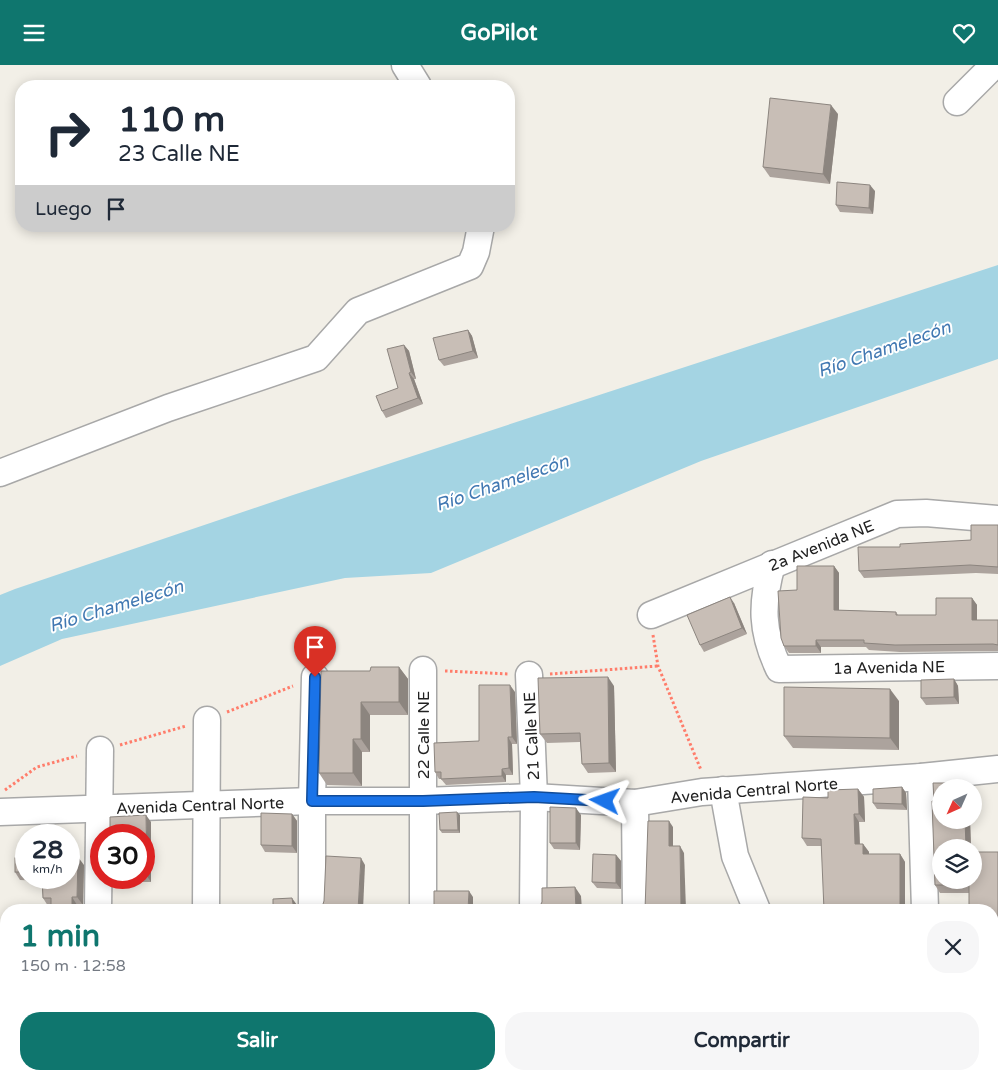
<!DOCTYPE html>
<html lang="es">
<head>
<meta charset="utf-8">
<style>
	:root { --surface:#fff; --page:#f6f6f7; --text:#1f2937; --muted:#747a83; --accent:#0f766e }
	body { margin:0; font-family:"Varela Round",sans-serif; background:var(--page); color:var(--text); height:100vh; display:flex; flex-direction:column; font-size:19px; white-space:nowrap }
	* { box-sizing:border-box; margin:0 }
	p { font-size:16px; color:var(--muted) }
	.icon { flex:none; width:28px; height:28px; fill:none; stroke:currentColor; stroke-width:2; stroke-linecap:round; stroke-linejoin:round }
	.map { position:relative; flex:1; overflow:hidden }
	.sheet { position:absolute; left:0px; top:839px; width:999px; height:176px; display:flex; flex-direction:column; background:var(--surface); border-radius:20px 20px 0 0; box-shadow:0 2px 12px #0003 }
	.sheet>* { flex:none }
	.hud { position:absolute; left:15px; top:15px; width:500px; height:152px; border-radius:20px; box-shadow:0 2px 12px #0003; background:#fff; color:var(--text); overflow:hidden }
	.needle { width:32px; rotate:225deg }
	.buttons { position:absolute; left:932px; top:714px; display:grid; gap:10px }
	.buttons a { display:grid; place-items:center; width:50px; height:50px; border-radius:50%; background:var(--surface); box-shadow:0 2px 12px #0003; font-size:25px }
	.speed { position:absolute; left:15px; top:759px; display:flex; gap:10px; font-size:25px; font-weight:700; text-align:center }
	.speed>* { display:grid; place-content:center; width:65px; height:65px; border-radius:50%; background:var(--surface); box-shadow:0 2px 12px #0003; line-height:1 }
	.speed small { font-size:12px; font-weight:400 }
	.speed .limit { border:8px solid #d22; background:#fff; color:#111 }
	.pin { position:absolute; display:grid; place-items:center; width:42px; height:42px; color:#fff; margin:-51px -21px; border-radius:50% 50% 50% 0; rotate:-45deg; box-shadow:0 0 5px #0007 }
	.pin .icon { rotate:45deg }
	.me { position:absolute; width:55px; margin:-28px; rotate:274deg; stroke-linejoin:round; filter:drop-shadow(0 0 4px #0008) }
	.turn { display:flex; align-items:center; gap:18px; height:105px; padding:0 20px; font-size:22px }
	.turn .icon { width:65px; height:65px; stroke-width:2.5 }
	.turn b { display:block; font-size:35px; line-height:42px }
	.then { display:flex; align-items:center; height:48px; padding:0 20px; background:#0003; gap:10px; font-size:19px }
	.round { display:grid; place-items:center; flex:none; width:52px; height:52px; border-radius:20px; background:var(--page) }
	.overview { display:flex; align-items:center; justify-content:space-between; height:85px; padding:0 20px }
	h1 { font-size:30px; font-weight:700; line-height:38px; color:var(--accent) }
	.action { display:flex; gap:10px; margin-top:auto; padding:10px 20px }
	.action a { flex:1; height:58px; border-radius:20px; background:var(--accent); color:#fff; font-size:20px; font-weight:700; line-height:58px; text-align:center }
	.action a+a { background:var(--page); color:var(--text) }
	header { display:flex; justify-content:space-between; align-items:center; height:65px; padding:0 20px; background:var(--accent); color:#fff; font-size:22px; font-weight:700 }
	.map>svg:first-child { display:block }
</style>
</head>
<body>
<header><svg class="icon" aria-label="menu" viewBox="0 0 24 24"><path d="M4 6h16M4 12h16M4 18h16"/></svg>GoPilot<svg class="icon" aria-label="heart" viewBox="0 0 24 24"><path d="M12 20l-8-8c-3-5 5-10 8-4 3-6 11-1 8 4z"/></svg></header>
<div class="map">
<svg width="998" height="1014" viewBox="0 0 998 1014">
	<rect width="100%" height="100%" fill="#f2efe7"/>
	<path fill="#a4d4e3" d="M998,200v94l-297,102 -270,112 -86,5 -283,61 -62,27v-71l15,-6 278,-94z"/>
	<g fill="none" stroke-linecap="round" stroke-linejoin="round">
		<g stroke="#a8a8a8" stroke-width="29">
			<g id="minor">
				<path d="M405,0l13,21"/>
				<path d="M957,37l37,-37"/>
				<path d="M0,408l168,-65 148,-50 42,-47 112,-45 6,-14 5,-26"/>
				<path d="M772,499c-11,40 -11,67 7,105l219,-3"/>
				<path d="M651,550l246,-101 29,-1 72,6"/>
				<path d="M423,605v240"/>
				<path d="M529,610l5,122 -1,113"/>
				<path d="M921,712l4,133"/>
				<path d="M723,725l12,66 22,54"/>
				<path d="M635,738l1,107"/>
				<path d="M0,747l312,-11h111l111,-4 101,6 67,-11 219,-15 77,-8"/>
				<path d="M98,845l2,-160"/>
				<path d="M206,845l1,-190"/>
				<path d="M312,845v-109l3,-124"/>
				<path d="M313,1009v5"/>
				<path d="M637,1009v5"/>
				<path d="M745,1009v5"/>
				<path d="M825,1009l2,5"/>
				<path d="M931,1009v5"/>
				<path d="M94,1014l1,-5"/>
				<path d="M205,1014v-5"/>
				<path d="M423,1014v-5"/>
				<path d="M531,1014v-5"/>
			</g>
		</g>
		<g stroke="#ff7d6b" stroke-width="3" stroke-dasharray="2.5 2.5" stroke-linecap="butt">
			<path d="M653,570l5,31 43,104"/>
			<path d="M445,606l64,3"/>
			<path d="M550,609l108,-8"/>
			<path d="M227,647l66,-26"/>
			<path d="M120,680l66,-19"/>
			<path d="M5,725l32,-23 40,-11"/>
		</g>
		<use href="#minor" stroke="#fff" stroke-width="26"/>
	</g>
	<g fill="#aca39d">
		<path d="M838,49l-8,70 -60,-7 -7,-10z"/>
		<path d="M875,126l-2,23 -33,-2 -4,-7z"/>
		<path d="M468,265l4,6 6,22 -34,8 -5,-6z"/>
		<path d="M404,280l5,6 7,28h-2l9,25 -37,14 -4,-7 16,-23z"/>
		<path d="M998,460v49l-22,-1 -112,5 -5,-7 41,-24 71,-7z"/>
		<path d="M834,501l5,7v37l57,2 2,3h38l36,-17 5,7v15h21v31l-98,1 -31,-2 -3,-3h-45v6h-32l-5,-7 13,-56z"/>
		<path d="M734,538l13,31 -43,18 -4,-7z"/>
		<path d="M399,602l9,12v36h-38v37h-8v34l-35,-1 -8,-12 51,-102z"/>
		<path d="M954,614l4,7 1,18 -33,1 -5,-7z"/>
		<path d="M614,621l2,86 -28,1 -6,-9 -2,-22 -33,1 -7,-9z"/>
		<path d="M515,627l2,52h-5l1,31h-7v7l-60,3 -5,-6h-2l-4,-7 44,-31z"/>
		<path d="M899,636v49l-106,-2 -9,-12z"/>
		<path d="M933,718h17l3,4h-12v33h29l1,27h-30v33h33v-28h24v153h-6v-95h-23v-17h-29l-5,-8 -3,-84h2z"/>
		<path d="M902,722l4,6 1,17 -30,-1 -4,-6z"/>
		<path d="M858,724l6,8 1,25h-6l1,22h3l6,8v2h31l5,8 -84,-16h-14l-5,-8 26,-40z"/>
		<path d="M292,749l5,7v32l-32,-1 -4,-7z"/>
		<path d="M460,750v18h-18l-2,-3z"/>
		<path d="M581,750l-1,35 -26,-1 -4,-6z"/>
		<path d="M151,757v60h-36l-3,-5h32v-42z"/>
		<path d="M616,790l5,6v28l-24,-1 -5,-6z"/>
		<path d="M26,793v19h43l15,-12 -1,40 -35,1 -5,-8 -1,-17 -22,-1 -5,-8z"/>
	</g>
	<g fill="#8c857f">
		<path d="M831,40l7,9 -8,70 -7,-10z"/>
		<path d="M870,120l5,6 -2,23 -4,-6z"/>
		<path d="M468,265l4,6 6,22 -5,-7z"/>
		<path d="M404,280l5,6 7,28 -5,-7z"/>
		<path d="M409,308l5,6 9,25 -5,-6z"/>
		<path d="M834,501l5,7v44l-5,-7z"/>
		<path d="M730,532l4,6 13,31 -5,-6z"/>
		<path d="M972,533l5,7v22l-5,-7z"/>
		<path d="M816,575l5,7v6l-5,-7z"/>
		<path d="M399,602l9,12v36l-9,-13z"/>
		<path d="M608,612l6,9 2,86 -7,-9z"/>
		<path d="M954,614l4,7 1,18 -5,-7z"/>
		<path d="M510,620l5,7 2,52 -5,-7z"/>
		<path d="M890,624l9,12v49l-9,-12z"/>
		<path d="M361,637l9,13v37l-9,-13z"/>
		<path d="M508,672l4,7 1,31 -4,-7z"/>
		<path d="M353,674l9,13v34l-9,-13z"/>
		<path d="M502,704l4,6v7l-4,-6z"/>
		<path d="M902,722l4,6 1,17 -5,-6z"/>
		<path d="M858,724l6,8 1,25 -6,-8z"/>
		<path d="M576,743l5,7 -1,35 -4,-7z"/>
		<path d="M457,747l3,3v18l-2,-3z"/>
		<path d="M292,749l5,7v32l-5,-7z"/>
		<path d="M854,749l5,8 1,30 -5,-8z"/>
		<path d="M146,750l5,7v60l-4,-6z"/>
		<path d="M965,755h5l1,27h-5z"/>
		<path d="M669,756l4,6v25l-4,-6z"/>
		<path d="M863,779l6,8v10l-6,-8z"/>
		<path d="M680,781l4,7 2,57h-4l-1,-1z"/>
		<path d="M900,789l5,8v48h-5z"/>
		<path d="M616,790l5,6v28l-5,-6z"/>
		<path d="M78,792l6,8 -1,40 -6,-8z"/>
		<path d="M361,793l4,7 -2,45h-5z"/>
		<path d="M575,822l6,9 1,14h-6z"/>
		<path d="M469,826l4,6v13h-5z"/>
		<path d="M72,832l5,8 1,5h-6z"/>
		<path d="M292,833l5,7 1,5h-4z"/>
		<path d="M186,1009h5v5h-4z"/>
		<path d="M248,1009h5l-1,5h-4z"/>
		<rect x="364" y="1009" width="5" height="5"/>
		<rect x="506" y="1009" width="5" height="5"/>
		<path d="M617,1009h5l1,5h-4z"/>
		<path d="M725,1009h5l1,5h-4z"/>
		<path d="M782,1009h5l1,5h-6z"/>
	</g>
	<g fill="#c8beb6" stroke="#8c857f">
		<path d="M770,33l61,7 -8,69 -60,-7z"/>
		<path d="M837,117l33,3 -1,23 -33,-3z"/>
		<path d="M468,265l5,21 -34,9 -6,-22z"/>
		<path d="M404,280l7,27 -2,1 9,25 -36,13 -6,-15 22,-8 -11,-39z"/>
		<path d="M971,460h27v42l-28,-2 -111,6 -1,-24h42v-3l71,-4z"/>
		<path d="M797,501h37v44l62,2v3h40v-17h36v22h26v25l-5,-1 -98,1 -31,-2v-3h-48v6h-32l-3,-8 -3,-47 19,-1z"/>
		<path d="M730,532l12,31 -42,17 -13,-30z"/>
		<path d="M371,602h28v35h-38v37h-8v34h-34l2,-102h49z"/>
		<path d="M608,612l1,86 -27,1 -2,-31 -40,1 -2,-56z"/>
		<path d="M954,614v18l-33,1v-18z"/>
		<path d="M479,620h31l2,52h-4l1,31 -7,1v7l-61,3v-7h-6l-1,-29 45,-2z"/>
		<path d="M784,622l106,2v49l-106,-2z"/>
		<path d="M933,718h17v4h-9v33h24l1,27h-25v33h33v-28h24v145h-6v-87h-23v-25h-34l-3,-84h2z"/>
		<path d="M902,722v17l-29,-1v-14z"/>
		<path d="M858,724l1,25h-5l1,30h8v10h37v55h2v1h-78l-3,-71 -19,-1 1,-41 25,1v-8z"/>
		<path d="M550,742l26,1v35h-26z"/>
		<path d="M457,747l1,18h-18l-1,-17z"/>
		<path d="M261,748l31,1v32l-31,-1z"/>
		<path d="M146,750l1,61h-3v-41h-34v-18z"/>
		<path d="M648,756h21v25h11l1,63 -36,1z"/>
		<path d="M593,789l23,1v28l-24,-1z"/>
		<path d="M326,791l35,2 -3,52h-37l3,-9z"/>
		<path d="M69,792h9l-1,40h-5v13h-21v-12h-8l-1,-21h27z"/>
		<rect x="15" y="793" width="11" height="14"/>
		<path d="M575,822l1,23h-38l4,-8v-14z"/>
		<path d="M434,826h35l-1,19h-34z"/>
		<path d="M292,833l2,12h-21v-11z"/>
		<rect x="1" y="1009" width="21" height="5"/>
		<path d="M154,1009h32l1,5h-33z"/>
		<rect x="223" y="1009" width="25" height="5"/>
		<path d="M320,1009h44v5h-45z"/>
		<path d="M431,1009h75v5h-76l1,-1z"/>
		<path d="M586,1009h31l2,5h-33z"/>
		<path d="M645,1009h80l1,3 1,2h-84l1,-2z"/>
		<path d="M753,1009h29v5h-32l2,-2z"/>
	</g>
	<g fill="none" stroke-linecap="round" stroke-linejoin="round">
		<g stroke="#114b97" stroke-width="12">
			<path id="route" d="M315,612l-3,124h111l111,-4 71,4"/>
		</g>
		<use href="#route" stroke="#1a73e8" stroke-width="9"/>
	</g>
	<g text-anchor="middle" stroke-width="4" stroke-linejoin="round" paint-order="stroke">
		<g font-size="16" fill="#212121" stroke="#fff">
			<text transform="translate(821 480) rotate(-22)" y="6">2a Avenida NE</text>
			<text transform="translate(889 602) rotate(-1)" y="6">1a Avenida NE</text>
			<text transform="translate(423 670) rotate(-90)" y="6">22 Calle NE</text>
			<text transform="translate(531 671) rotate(-93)" y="6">21 Calle NE</text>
			<text transform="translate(754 725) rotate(-5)" y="6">Avenida Central Norte</text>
			<text transform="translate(200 740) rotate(-2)" y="6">Avenida Central Norte</text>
		</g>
		<g font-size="18" font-style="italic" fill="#4178b2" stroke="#fff">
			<text transform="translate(884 284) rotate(-19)" y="6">Río Chamelecón</text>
			<text transform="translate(502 418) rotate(-19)" y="6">Río Chamelecón</text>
			<text transform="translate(116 541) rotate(-17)" y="6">Río Chamelecón</text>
		</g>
	</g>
</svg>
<div class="buttons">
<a><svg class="needle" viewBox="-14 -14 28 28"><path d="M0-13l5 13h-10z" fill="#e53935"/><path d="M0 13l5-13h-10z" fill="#747a83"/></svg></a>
<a><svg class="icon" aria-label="layers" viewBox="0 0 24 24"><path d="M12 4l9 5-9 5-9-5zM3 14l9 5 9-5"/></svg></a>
</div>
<div class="speed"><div>28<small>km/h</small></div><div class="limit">30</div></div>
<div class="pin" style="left:315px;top:612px;background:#d93025"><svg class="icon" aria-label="arrive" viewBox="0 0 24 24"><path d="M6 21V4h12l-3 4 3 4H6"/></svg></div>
<svg class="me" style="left:605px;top:736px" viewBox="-20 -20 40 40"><path d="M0-17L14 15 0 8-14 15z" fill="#1a73e8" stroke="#fff" stroke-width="4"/></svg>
<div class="hud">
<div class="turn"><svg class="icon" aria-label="right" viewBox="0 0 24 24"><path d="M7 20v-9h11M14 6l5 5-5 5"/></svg><div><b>110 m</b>23 Calle NE</div></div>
<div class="then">Luego<svg class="icon" aria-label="arrive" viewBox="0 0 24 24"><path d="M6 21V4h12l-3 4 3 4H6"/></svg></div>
</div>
<section class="sheet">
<div class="overview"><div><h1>1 min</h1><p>150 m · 12:58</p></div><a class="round"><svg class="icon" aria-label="close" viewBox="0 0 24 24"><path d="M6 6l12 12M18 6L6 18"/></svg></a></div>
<div class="action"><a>Salir</a><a>Compartir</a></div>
</section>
</div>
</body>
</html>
